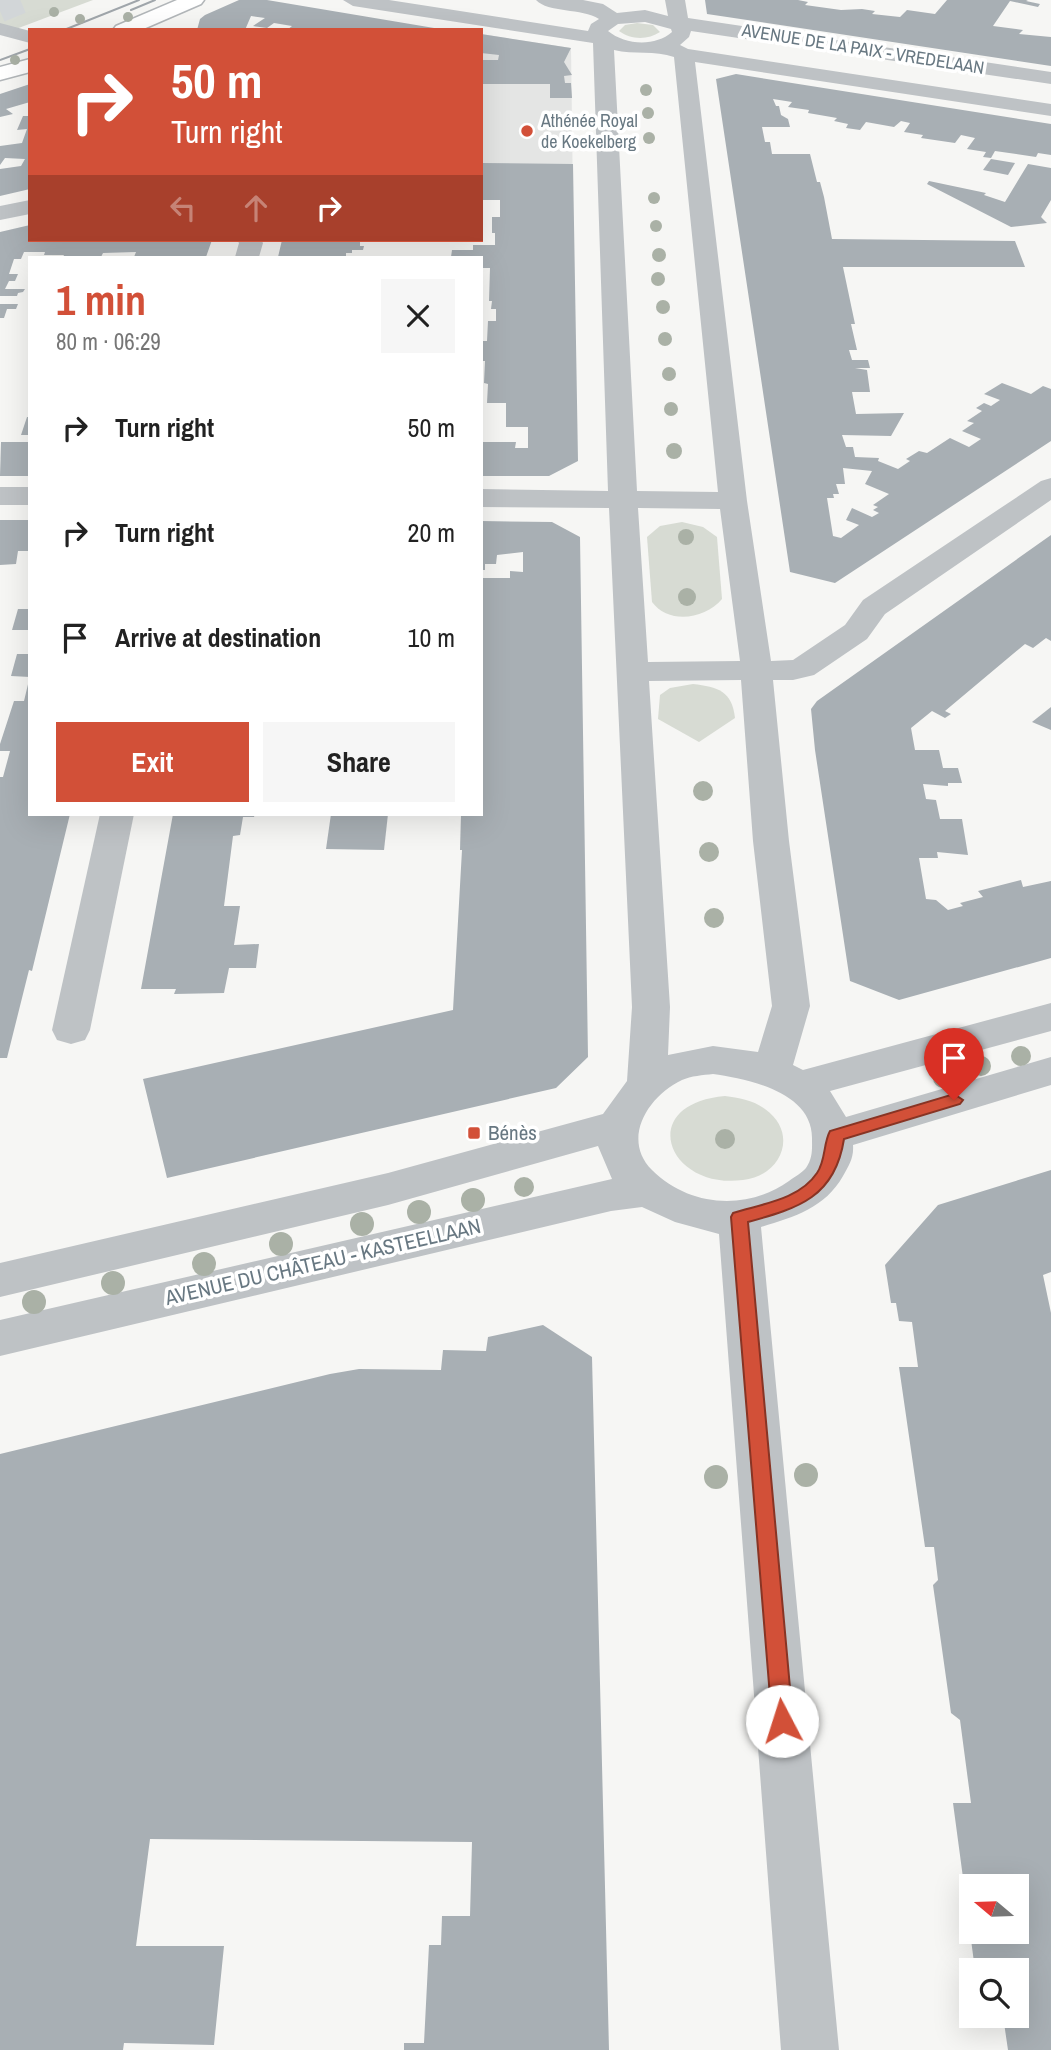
<!DOCTYPE html>
<html lang="en">
<head>
<meta charset="utf-8">
<style>
	:root { --surface:#fff; --page:#f6f6f6; --text:#222; --muted:#767676; --accent:#d25038 }
	body { margin:0; font-family:"Archivo Narrow",sans-serif; background:var(--page); color:var(--text); height:100vh; display:flex; flex-direction:column; font-size:26px; white-space:nowrap }
	* { box-sizing:border-box; margin:0 }
	p { font-size:23px; color:var(--muted) }
	.icon { flex:none; width:38px; height:38px; fill:none; stroke:currentColor; stroke-width:2; stroke-linecap:round; stroke-linejoin:round }
	.map { position:relative; flex:1; overflow:hidden }
	.side { position:absolute; left:28px; top:256px; width:455px; height:560px; display:flex; flex-direction:column; background:var(--surface); border-radius:0px; box-shadow:0 7px 28px #0002 }
	.side>* { flex:none }
	.guide { position:absolute; left:28px; top:28px; width:455px; height:214px; border-radius:0px; box-shadow:0 7px 28px #0002; background:#d25038; color:#fff; overflow:hidden }
	.needle { width:46px; rotate:289deg }
	.fabs { position:absolute; left:959px; top:1874px; display:grid; gap:14px }
	.fabs a { display:grid; place-items:center; width:70px; height:70px; border-radius:0px; background:var(--surface); box-shadow:0 7px 28px #0002; font-size:35px }
	.pin { position:absolute; display:grid; place-items:center; width:60px; height:60px; color:#fff; margin:-72px -30px; border-radius:50% 50% 50% 0; rotate:-45deg; box-shadow:0 0 7px #0007 }
	.pin .icon { rotate:45deg }
	.me { position:absolute; width:77px; margin:-38px; rotate:355deg; stroke-linejoin:round; filter:drop-shadow(0 0 5px #0008) }
	.turn { display:flex; align-items:center; gap:24px; height:147px; padding:0 28px; font-size:32px }
	.turn .icon { width:91px; height:91px; stroke-width:2.5 }
	.turn b { display:block; font-size:49px; line-height:60px }
	.lanes { display:flex; align-items:center; height:66px; padding:0 28px; background:#0003; justify-content:center; gap:35px; direction:ltr }
	.lanes .off { opacity:.35 }
	.round { display:grid; place-items:center; flex:none; width:74px; height:74px; border-radius:0px; background:var(--page) }
	.headline { display:flex; align-items:center; justify-content:space-between; height:119px; padding:0 28px }
	h1 { font-size:42px; font-weight:700; line-height:52px; color:var(--accent) }
	.action { display:flex; gap:14px; margin-top:auto; padding:14px 28px }
	.action a { flex:1; height:80px; border-radius:0px; background:var(--accent); color:#fff; font-size:28px; font-weight:700; line-height:80px; text-align:center }
	.action a+a { background:var(--page); color:var(--text) }
	ul { padding:0; list-style:none }
	li { display:flex; align-items:center; gap:21px; height:105px; padding:0 28px }
	li div { flex:1 }
	li b { display:block; font-size:26px }
	li em { font-style:normal }
	.map>svg:first-child { display:block }
</style>
</head>
<body>
<div class="map">
<svg width="1051" height="2050" viewBox="0 0 1051 2050">
	<rect width="100%" height="100%" fill="#f6f6f4"/>
	<path fill="#e4e5e4" d="M481,34l90,14 2,152h-92z"/>
	<g fill="#d7dbd3">
		<path d="M0,0h93l-93,35z"/>
		<path d="M637,23l16,2 7,7c-12,8 -29,8 -41,-1l6,-6z"/>
		<path d="M682,522l21,5 14,10 5,62c-17,20 -53,26 -70,3l-5,-65 13,-11z"/>
		<path d="M693,684c25,3 39,7 42,34l-36,24 -41,-23 2,-24 10,-7z"/>
		<path d="M725,1096c14,2 28,4 40,13 34,24 17,67 -22,71 -76,10 -108,-76 -18,-84z"/>
	</g>
	<g fill="#a8afb4" fill-rule="evenodd">
		<path d="M239,0h28l179,30h-159l5,-4 -18,-3 -7,5 -14,-2 12,-8 -14,-2 -6,14h-48l3,-11 5,-4z"/>
		<path d="M705,0h93l10,2 -3,3 36,5 21,-1 13,2 -3,3 28,3 7,-7 28,4 12,-14h81l-2,1 14,3 -2,3 -28,-6 -17,25 30,4 -4,4 32,3v29l-344,-52z"/>
		<path d="M481,34l90,14 -7,14 8,13 -8,1 1,7h6l1,15h-22v-14h-69v-24h17l1,-5 -18,-2z"/>
		<path d="M736,74l315,50v31l-13,-2 -2,4 -41,-6 -4,7 -8,-1 3,-5 -19,-3 8,-11 -14,-3 -6,8 -34,-5 2,-3 -19,-3 6,-9 -9,-2 -7,6 -28,-5 -6,8 -14,-2 2,-4 -14,-3 3,-3 -29,-5 1,-3 -21,-3 4,-5 -19,-3 3,7h3l2,9 7,4 2,8h-28l3,15h5l2,12h38l7,28h3l4,15 8,42 183,2 10,26h-182l12,57h-4l6,26h-8l3,10h16l2,8h-15l12,2 3,22h-18l4,22 48,-1 -13,23 -49,-1 4,12h7l2,10 24,1 -1,3 20,8 12,-8 -4,-2 13,-8 8,2 23,-15 19,9 12,-8 -19,-8 12,-8 -7,-2 15,-10 -6,-3 8,-5 7,3 9,-6 -16,-6 18,-11 29,11 12,-8 8,3v52l-216,142 -45,-11 -74,-493zM843,468l29,3 -7,13 24,10 -16,11 5,2 -5,3 6,3 -7,4 -20,-9 -6,12 13,5 -18,13 -8,-2 -6,-38h7l-1,-4h6l-3,-10h9z"/>
		<path d="M30,84v18l-24,7 7,5 -13,3v-23z"/>
		<path d="M23,116h7v73l-30,7v-27l21,-3 4,-7 -20,-1 -5,7v-19l22,-3 5,-14 -10,1z"/>
		<path d="M991,159l24,4 -7,12 -25,-5z"/>
		<path d="M481,163l92,1 5,297 -29,15h-68v-34h35l-1,6h13v-21h-22v-24h-19l1,-19 -4,-1 1,-22h-4v-20h6l1,-20h8v-12h-5l1,-8h-3l1,-33h-9v-11h-30l1,-7h21v-5h22v-12h-3v-16h8v-17h-19z"/>
		<path d="M1028,164l23,4v32l-10,17 6,6 -36,4 -84,-43 2,-3 57,12 -2,2 21,7z"/>
		<path d="M30,225v15h182l-6,17h-72l2,-5 -33,1 -2,4h-38l1,-2h-20l1,-3h-21l-3,7h-7l-5,15h9l-3,7h-6l-4,8h20l-2,3 -5,1 -1,3h-17v-64z"/>
		<path d="M282,240h78v6h4l-1,4h-11v3h-6v4h-68z"/>
		<path d="M0,304h18l-2,5h-9l-3,9h-4z"/>
		<path d="M27,417h3v18h-9z"/>
		<path d="M1,442h29v34h-30z"/>
		<path d="M0,520h30v31h-12l-2,13 -16,1z"/>
		<path d="M481,521l71,1 28,15 8,520 -32,31 -389,90 -24,-99 310,-69 9,-160h-2l1,-36h20v-236h29v-7l13,1v-20l-26,3 -1,9h-11v6h-4z"/>
		<path d="M1051,535v106l-5,-3 -13,10 -8,-4 -80,67 6,3 -6,4 -13,-7 -21,17 4,22h24l4,18h15l4,15h-14v3l-25,-2 3,15 10,1 4,19h22l6,36 -31,-3 1,6h-19l7,41 10,1 12,10 15,-4 -3,-3 23,-6 -5,-6 43,-11 2,7 28,-6v77l-152,42 -49,-19 -35,-231 -4,-41 6,-8z"/>
		<path d="M18,609h12v21h-18z"/>
		<path d="M17,654h13v23l-19,-1z"/>
		<path d="M29,680l1,134h40l-38,157 -3,-1 -22,88h-7v-281h3l7,-26h-10v-7l14,-43h10z"/>
		<path d="M1051,707v23l-19,-8z"/>
		<path d="M173,814h82l-1,3h-11l-3,18 -7,1 -9,70h16l-6,39 25,-1 -3,24h-27l-5,25 -50,1 2,-5h-35z"/>
		<path d="M331,814h57l-4,36 -58,-1z"/>
		<path d="M1051,1170v102l-8,3 8,38v737h-43l-5,-34h14v-46h-42l-5,-38h47v-46h-46l-1,44 -17,-127h18l-11,-83 -9,-7 -18,-128 5,-5 -4,-33h-9l-26,-180h19l-6,-45 -13,-1 -3,-18h-5l-6,-38 53,-60z"/>
		<path d="M543,1325l49,32 17,693h-205v-7h20l5,-98h12l1,-29h28l2,-74 -322,-3 -14,107h88l-10,99 -90,-2 -1,7h-123v-596l330,-80 29,-5 82,1 2,-20 43,1 2,-14z"/>
	</g>
	<g fill="none" stroke-linecap="round" stroke-linejoin="round">
		<path stroke="#d2d6d8" stroke-width="23" stroke-dasharray="23 11" stroke-linecap="butt" d="M0,11l26,-11"/>
		<g stroke="#b2b6b9" stroke-width="3">
			<g id="major">
				<path d="M177,0h27l-3,4 -60,26h-28l3,-4z"/>
				<path d="M30,59v13l-30,8v-13z"/>
			</g>
		</g>
		<g fill="#bec2c5" fill-rule="evenodd">
			<path d="M343,0h46l199,31 3,-7 8,-5c-17,-11 -51,-6 -63,-19h47l20,4 14,9 28,-3 23,6 -3,-16h20l3,18 363,54v12l-360,-53 -2,6 -9,8 8,4 363,55v12l-356,-54 52,439 24,160 22,-1 52,-35 18,-25 178,-119 10,-3v22l-166,114 -18,25 -53,36 -21,5h-20l16,161 21,165 -17,59 10,5 248,-67v28l-221,60 16,26 205,-60v28l-198,60c1,13 -4,20 -10,31 -18,32 -49,41 -82,51l78,823h-58l-62,-816 -44,-12 -33,-15 -31,4 -611,145v-36l612,-141 -14,-33 -210,59 -388,92v-34l388,-90 215,-59 24,-33 5,-74 -23,-499 -128,-1v-18l127,2 -15,-448 -240,-37zM645,22l26,7 1,3c-17,15 -47,13 -64,-1l10,-7zM614,50c20,5 41,0 60,7l44,435 -81,-1zM638,508l82,1 20,152 -92,1zM741,680l12,161 19,165 -14,46 -45,-6 -45,9 2,-48 -21,-326zM713,1074c35,5 99,18 99,64 0,11 1,20 -6,30 -4,5 -12,9 -17,13 -42,30 -100,26 -137,-11 -31,-31 -4,-74 30,-90 9,-4 21,-5 31,-6z"/>
			<path d="M0,23l30,8v12l-30,-8z"/>
			<path d="M30,200v14l-30,6v-14z"/>
			<path d="M237,240h24l2,3 -4,14h-24l4,-14z"/>
			<rect x="0" y="487" width="30" height="18"/>
			<path d="M100,814h34l-44,216 -5,10 -14,4 -14,-4 -5,-10z"/>
		</g>
		<use href="#major" fill="#fff" fill-rule="evenodd"/>
		<g stroke="#a0a6ab" stroke-width="2">
			<path d="M131,10l24,-10"/>
			<path d="M64,30l75,-30"/>
			<path d="M0,60l30,-11"/>
		</g>
	</g>
	<g fill="#aab1a6">
		<circle cx="54" cy="12" r="5"/>
		<circle cx="128" cy="17" r="5"/>
		<circle cx="80" cy="19" r="5"/>
		<circle cx="15" cy="60" r="5"/>
		<circle cx="646" cy="90" r="6"/>
		<circle cx="648" cy="113" r="6"/>
		<circle cx="649" cy="138" r="6"/>
		<circle cx="654" cy="198" r="6"/>
		<circle cx="656" cy="226" r="6"/>
		<circle cx="659" cy="255" r="7"/>
		<circle cx="658" cy="279" r="7"/>
		<circle cx="663" cy="307" r="7"/>
		<circle cx="665" cy="339" r="7"/>
		<circle cx="669" cy="374" r="7"/>
		<circle cx="671" cy="409" r="7"/>
		<circle cx="674" cy="451" r="8"/>
		<circle cx="686" cy="537" r="8"/>
		<circle cx="687" cy="597" r="9"/>
		<circle cx="703" cy="791" r="10"/>
		<circle cx="709" cy="852" r="10"/>
		<circle cx="714" cy="918" r="10"/>
		<circle cx="1021" cy="1056" r="10"/>
		<circle cx="981" cy="1066" r="10"/>
		<circle cx="943" cy="1078" r="10"/>
		<circle cx="725" cy="1139" r="10"/>
		<circle cx="524" cy="1187" r="10"/>
		<circle cx="473" cy="1200" r="12"/>
		<circle cx="419" cy="1212" r="12"/>
		<circle cx="362" cy="1224" r="12"/>
		<circle cx="281" cy="1244" r="12"/>
		<circle cx="204" cy="1264" r="12"/>
		<circle cx="113" cy="1283" r="12"/>
		<circle cx="34" cy="1302" r="12"/>
		<circle cx="806" cy="1475" r="12"/>
		<circle cx="716" cy="1477" r="12"/>
	</g>
	<path fill="#d25038" stroke="#883424" stroke-width="2" d="M954,1094l9,6 -3,4 -116,35c-9,58 -45,69 -96,83l45,499 -3,7 -8,3 -7,-3 -3,-7 -41,-504 2,-4c28,-9 66,-13 84,-40 9,-13 6,-29 13,-42z"/>
	<g fill="#d25038" stroke="#fff" stroke-width="2.5">
		<circle cx="527" cy="131" r="7"/>
		<rect x="467" y="1126" width="14" height="14" rx="3.5"/>
	</g>
	<g text-anchor="middle" stroke-width="7" stroke-linejoin="round" paint-order="stroke">
		<g font-size="18" fill="#687882" stroke="#fff">
			<text transform="translate(863 49) rotate(9)" y="6">AVENUE DE LA PAIX - VREDELAAN</text>
		</g>
		<g font-size="18" fill="#687882" stroke="#fff" text-anchor="start">
			<text x="541" y="127">Athénée Royal<tspan x="541" dy="21">de Koekelberg</tspan></text>
		</g>
		<g font-size="21" fill="#687882" stroke="#fff" text-anchor="start">
			<text x="488" y="1140">Bénès</text>
		</g>
		<g font-size="21" fill="#687882" stroke="#fff">
			<text transform="translate(323 1262) rotate(-13)" y="7">AVENUE DU CHÂTEAU - KASTEELLAAN</text>
		</g>
	</g>
</svg>
<div class="fabs">
<a><svg class="needle" viewBox="-14 -14 28 28"><path d="M0-13l5 13h-10z" fill="#e53935"/><path d="M0 13l5-13h-10z" fill="#767676"/></svg></a>
<a><svg class="icon" aria-label="search" viewBox="0 0 24 24"><circle cx="10" cy="10" r="6"/><path d="M15 15l6 6"/></svg></a>
</div>
<div class="pin" style="left:954px;top:1100px;background:#d93025"><svg class="icon" aria-label="arrive" viewBox="0 0 24 24"><path d="M6 21V4h12l-3 4 3 4H6"/></svg></div>
<svg class="me" style="left:782px;top:1721px" viewBox="-20 -20 40 40"><circle r="19" fill="#fff"/><path d="M0-13L10 11 0 6-10 11z" fill="#d25038"/></svg>
<div class="guide">
<div class="turn"><svg class="icon" aria-label="right" viewBox="0 0 24 24"><path d="M7 20v-9h11M14 6l5 5-5 5"/></svg><div><b>50 m</b>Turn right</div></div>
<div class="lanes"><svg class="icon off" aria-label="left" viewBox="0 0 24 24"><path d="M17 20v-9H6M10 6l-5 5 5 5"/></svg><svg class="icon off" aria-label="ahead" viewBox="0 0 24 24"><path d="M12 20V5M6 11l6-6 6 6"/></svg><svg class="icon" aria-label="right" viewBox="0 0 24 24"><path d="M7 20v-9h11M14 6l5 5-5 5"/></svg></div>
</div>
<section class="side">
<div class="headline"><div><h1>1 min</h1><p>80 m · 06:29</p></div><a class="round"><svg class="icon" aria-label="close" viewBox="0 0 24 24"><path d="M6 6l12 12M18 6L6 18"/></svg></a></div>
<ul>
<li><svg class="icon" aria-label="right" viewBox="0 0 24 24"><path d="M7 20v-9h11M14 6l5 5-5 5"/></svg><div><b>Turn right</b></div><em>50 m</em></li>
<li><svg class="icon" aria-label="right" viewBox="0 0 24 24"><path d="M7 20v-9h11M14 6l5 5-5 5"/></svg><div><b>Turn right</b></div><em>20 m</em></li>
<li><svg class="icon" aria-label="arrive" viewBox="0 0 24 24"><path d="M6 21V4h12l-3 4 3 4H6"/></svg><div><b>Arrive at destination</b></div><em>10 m</em></li>
</ul>
<div class="action"><a>Exit</a><a>Share</a></div>
</section>
</div>
</body>
</html>
